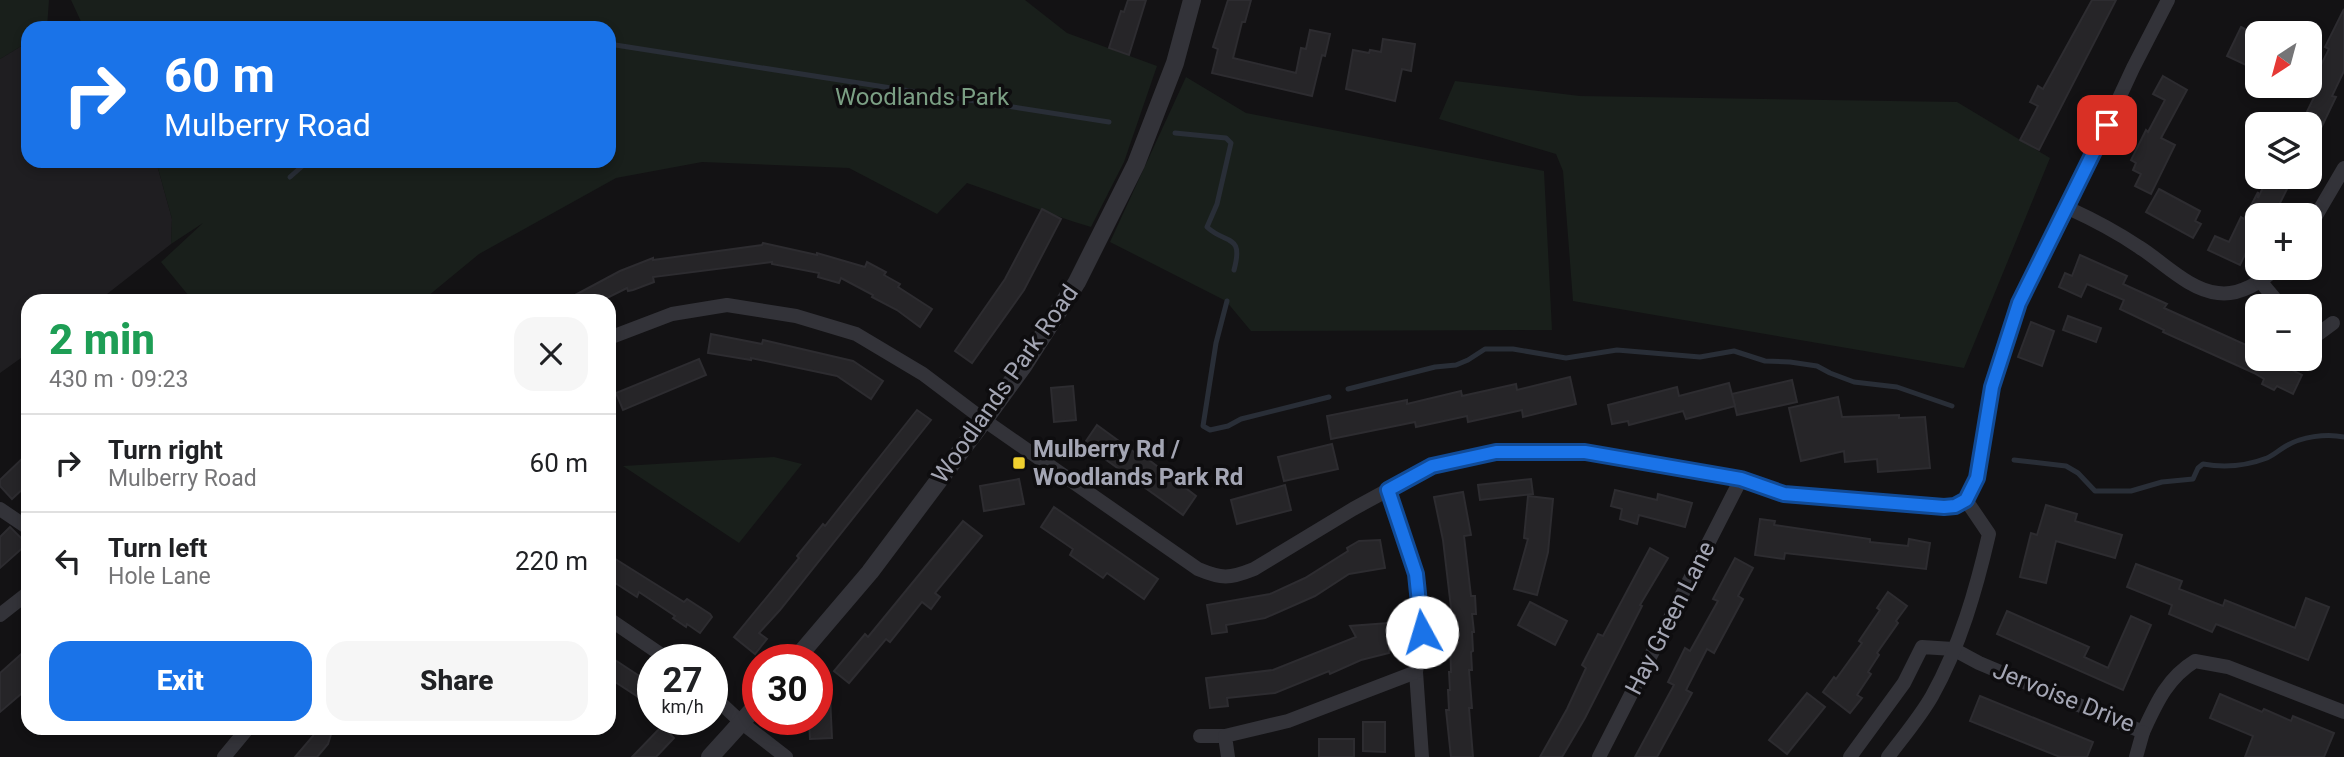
<!DOCTYPE html>
<html lang="en">
<head>
<meta charset="utf-8">
<style>
	:root { --surface:#fff; --page:#f6f6f6; --text:#202124; --muted:#757577; --line:#e0e0e0; --accent:#1a73e8 }
	body { margin:0; font-family:Roboto,sans-serif; background:var(--page); color:var(--text); height:100vh; display:flex; flex-direction:column; font-size:26px; white-space:nowrap }
	* { box-sizing:border-box; margin:0 }
	p { font-size:23px; color:var(--muted) }
	.icon { flex:none; width:38px; height:38px; fill:none; stroke:currentColor; stroke-width:2; stroke-linecap:round; stroke-linejoin:round }
	.map { position:relative; flex:1; overflow:hidden }
	.panel { position:absolute; left:21px; top:294px; width:595px; height:441px; display:flex; flex-direction:column; background:var(--surface); border-radius:21px; box-shadow:0 4px 10px #0003 }
	.panel>* { flex:none }
	.guide { position:absolute; left:21px; top:21px; width:595px; height:147px; border-radius:21px; box-shadow:0 4px 10px #0003; background:#1a73e8; color:#fff; overflow:hidden }
	.needle { width:46px; rotate:216deg }
	.buttons { position:absolute; left:2245px; top:21px; display:grid; gap:14px }
	.buttons a { display:grid; place-items:center; width:77px; height:77px; border-radius:14px; background:var(--surface); box-shadow:0 4px 10px #0003; font-size:35px }
	.speed { position:absolute; left:637px; top:644px; display:flex; gap:14px; font-size:35px; font-weight:700; text-align:center }
	.speed>* { display:grid; place-content:center; width:91px; height:91px; border-radius:50%; background:var(--surface); box-shadow:0 4px 10px #0003; line-height:1 }
	.speed small { font-size:18px; font-weight:400 }
	.speed .limit { border:10px solid #d22; background:#fff; color:#111 }
	.pin { position:absolute; display:grid; place-items:center; width:60px; height:60px; color:#fff; margin:-30px; border-radius:14px; box-shadow:0 4px 10px #0006 }
	.me { position:absolute; width:77px; margin:-38px; rotate:354deg; stroke-linejoin:round; filter:drop-shadow(0 0 5px #0008) }
	.turn { display:flex; align-items:center; gap:24px; height:147px; padding:0 28px; font-size:32px }
	.turn .icon { width:91px; height:91px; stroke-width:2.5 }
	.turn b { display:block; font-size:49px; line-height:60px }
	.round { display:grid; place-items:center; flex:none; width:74px; height:74px; border-radius:21px; background:var(--page) }
	.headline { display:flex; align-items:center; justify-content:space-between; height:119px; padding:0 28px }
	h1 { font-size:42px; font-weight:800; line-height:52px; color:#1e9e55 }
	.primary-button { display:flex; gap:14px; margin-top:auto; padding:14px 28px }
	.primary-button a { flex:1; height:80px; border-radius:21px; background:var(--accent); color:#fff; font-size:28px; font-weight:800; line-height:80px; text-align:center }
	.primary-button a+a { background:var(--page); color:var(--text) }
	ul { padding:0; list-style:none }
	li { display:flex; align-items:center; gap:21px; height:98px; padding:0 28px; border-top:2px solid var(--line) }
	li div { flex:1 }
	li b { display:block; font-size:26px }
	li em { font-style:normal }
	.map>svg:first-child { display:block }
</style>
</head>
<body>
<div class="map">
<svg width="2344" height="757" viewBox="0 0 2344 757">
	<rect width="100%" height="100%" fill="#131214"/>
	<path fill="#1f1e21" d="M28,42v119h128l16,58 -1,25 -73,57h-70v52l-28,20v-314z"/>
	<g fill="#191f1b">
		<path d="M0,0h49l-2,28h-19v14l-28,17z"/>
		<path d="M71,0h954l42,33 90,33 -33,96 -33,65c-41,-12 -82,-30 -124,-44l-30,31 -88,-46 -147,-6 -86,16 -137,76 -57,47h-229l-32,-39 42,-39 -32,21 1,-25 -16,-58h453v-133h-525z"/>
		<path d="M1186,77l60,36 298,58 8,159 -301,1 -25,-30 -116,-59z"/>
		<path d="M1455,81l125,15 377,6 93,56 -86,210 -391,-67 -10,-130 -7,-17 -117,-35z"/>
		<path d="M774,457l28,7 -63,79 -116,-77z"/>
	</g>
	<g fill="none" stroke-linecap="round" stroke-linejoin="round">
		<g stroke="#292e37" stroke-width="5">
			<path d="M609,44l500,78"/>
			<path d="M1175,133l51,5 5,5 -14,61 -10,23c19,18 37,6 27,43"/>
			<path d="M290,177l18,-16"/>
			<path d="M1227,301l-11,42 -13,83 7,4 18,-4 13,-7 88,-22"/>
			<path d="M1348,389l87,-22 21,-2 12,-5 17,-11h28l53,9 51,-8 83,7 34,-6 31,10 25,1 27,4 13,7 24,9 43,5 55,19"/>
			<path d="M2014,460l52,6 12,7 17,18h36l31,-9 31,-3 5,-11 5,-4c22,4 43,2 64,-6 7,-3 12,-8 19,-12 15,-9 40,-13 58,-9"/>
		</g>
	</g>
	<g fill="#262528" stroke="#2d2c30" stroke-width="2">
		<path d="M1128,0h18l-17,55 -20,-7 12,-37 3,1z"/>
		<path d="M1228,0h23l-6,22h-3l-9,36 63,15 5,-25 5,1 4,-19 20,4 -5,22 -3,-1 -10,41 -100,-23 6,-24 -5,-2z"/>
		<path d="M2092,0h24l-77,150 -19,-10 18,-34 -8,-4 8,-16 5,3z"/>
		<path d="M2344,9v62l-12,25 4,1 -26,54v-27h-9l17,-35 -7,-4 18,-36 -4,-2z"/>
		<path d="M2241,27l17,9v10l-10,20 -21,-10z"/>
		<path d="M1383,39l32,5 -4,27 -9,-2 -7,32 -49,-12 7,-39 16,3 1,-3 11,2z"/>
		<path d="M2163,76l24,14 -26,48 14,7 -24,49 -16,-8 6,-12 -8,-4 3,-7 -5,-3 15,-30 2,2 17,-32 -12,-6z"/>
		<path d="M2268,177h25l-19,38h-16v22l-5,9 -3,-2 -10,21 -32,-15 7,-14 14,6 12,-25 3,2 14,-27v6z"/>
		<path d="M2159,189l41,22 -5,10 6,3 -8,14 -47,-26z"/>
		<path d="M1042,209l19,10 -37,71 -52,73 -17,-12 50,-72z"/>
		<path d="M763,243l54,12v-2l48,14 2,-5 19,10 -2,3 16,9 -2,3 34,22 -12,18 -23,-17 -25,-13 1,-2 -32,-17 -2,5 -21,-6 1,-4 -47,-9v-2l-119,15 1,5 -21,8 -5,1 -1,-3 -26,13h-37l56,-30 33,-13v2l109,-15z"/>
		<path d="M2080,255l47,21 -4,8 44,20 -3,4 91,41 -5,10h20l32,16 -9,19 -16,-8 -3,4 -12,-6 2,-5 -10,-6 -91,-41 1,-2 -44,-21 4,-9 -37,-16 -6,13 -22,-10 6,-14 7,3z"/>
		<path d="M2068,316l33,12 -5,14 -33,-12z"/>
		<path d="M2031,322l23,9 -12,35 -24,-9z"/>
		<path d="M711,334l51,10 1,-4 90,21 30,20 -12,18 -34,-23 -86,-18v2l-43,-7z"/>
		<path d="M699,359l7,16 -83,35 -7,-17z"/>
		<path d="M1570,377l6,27 -53,13 -1,-7 -54,12 -1,-6 -51,11 -1,-5 -84,17 -4,-23 80,-16v4l54,-13 1,5 54,-12 1,6z"/>
		<path d="M1792,380l5,22 -60,13 -5,-21z"/>
		<path d="M1729,383l6,23 -49,13 -3,-8 -54,14 -1,-4 -16,3 -4,-19 69,-18 2,9z"/>
		<path d="M1073,386l3,34 -22,2 -3,-34z"/>
		<path d="M1838,397l4,20 57,-2v3l26,-1 5,51 -52,4 -1,-13 -32,3 -1,-11 -43,10 -12,-53z"/>
		<path d="M917,410l14,10 -151,190 -21,23 8,6 -12,15 -21,-17 65,-79 -2,-2 26,-32 2,2z"/>
		<path d="M1097,425l37,27 2,-2 60,46 -13,19 -99,-71z"/>
		<path d="M1332,444l6,25 -54,12 -6,-24z"/>
		<path d="M28,453v31l-16,15 -12,-13v-6z"/>
		<path d="M1019,479l5,25 -40,7 -4,-25z"/>
		<path d="M1531,479l2,15 -53,6 -2,-15z"/>
		<path d="M1285,485l6,25 -54,14 -6,-24z"/>
		<path d="M1615,490l42,10 1,-6 34,9 -7,24 -46,-12 -2,9 -17,-5 2,-10 -11,-3z"/>
		<path d="M1463,492l8,43 -7,1 7,60h4l1,18h-4l2,18h-2l1,19 -2,1 1,18h-3l3,38h-3l4,49h-22l-5,-47h3l-1,-20h2l-1,-18h2l-1,-38h2l-2,-18h2l-9,-76 -9,-43z"/>
		<path d="M1528,496l25,3 -5,53 -11,43 -23,-6 14,-50 -4,-1z"/>
		<path d="M2046,505l31,9 -2,7 47,14 -7,23 -59,-17 -10,42 -26,-6 11,-44 6,2z"/>
		<path d="M1054,507l104,72 -14,20 -37,-26 -4,5 -33,-23 3,-6 -32,-22z"/>
		<path d="M1760,519l15,2 -1,4 96,14v3l38,4 1,-7 21,4 -4,26 -141,-16 -1,6 -29,-4z"/>
		<path d="M963,521l19,15 -47,57 5,4 -9,12 -9,-7 -32,40 -4,-3 -37,44 -15,-12 31,-37 3,3z"/>
		<path d="M10,527l17,17 -27,24v-31z"/>
		<path d="M1380,540l5,28 -36,6 -34,22 -50,22 -39,7 1,7 -15,2 -5,-29 63,-11 35,-16 43,-27 -1,-3 12,-7z"/>
		<path d="M1650,548l18,10 -28,47 2,1 -57,112 -23,39h-22l27,-48 19,-41 -4,-3 16,-31 5,2z"/>
		<path d="M609,555l75,47 3,-3 23,15 2,3 -12,16 -13,-9 -1,3 -13,-9 2,-2 -36,-24 -2,5 -28,-18z"/>
		<path d="M1735,558l18,10 -15,28 5,3 -29,54 -7,-4 -21,41 6,3 -35,64h-22l39,-72 -6,-3 17,-34 5,3 28,-50 -5,-2z"/>
		<path d="M2136,564l46,17 -3,8 44,17 2,-6 70,28 11,-30 23,9 -21,53 -92,-36 -4,8 -43,-18 3,-9 -45,-18z"/>
		<path d="M1888,592l19,14 -11,15 2,2 -21,30 2,2 -11,17 3,2 -14,21 5,3 -12,15 -27,-21 11,-15 2,2 26,-36 -3,-2 21,-31 -3,-2z"/>
		<path d="M1530,602l37,19 -12,24 -37,-20z"/>
		<path d="M2007,611l82,36 -5,10 24,11 23,-52 20,9 -28,65 -126,-56z"/>
		<path d="M1388,623l1,30 -28,7 -31,14 -1,-3 -54,22 -48,5 1,8 -18,2 -4,-30 67,-8 83,-33 -6,-11z"/>
		<path d="M28,648v40l-28,24v-39z"/>
		<path d="M609,656l44,29 -10,15 -34,-22z"/>
		<path d="M817,675h12l3,63 -22,1 -1,-20h8z"/>
		<path d="M1807,693l18,14 -38,47 -18,-14z"/>
		<path d="M2220,694l42,18 2,-3 27,12 2,-5 41,17 -10,24h-79l8,-21 -43,-18z"/>
		<path d="M1980,696l113,46 -6,15h-27l-90,-36z"/>
		<path d="M1363,722h22v30l-22,-1z"/>
		<path d="M662,726l12,12 -18,19h-24z"/>
		<path d="M315,728h18l-5,16 -11,13h-22l18,-21z"/>
		<rect x="1319" y="739" width="35" height="18"/>
	</g>
	<g fill="none" stroke-linecap="round" stroke-linejoin="round">
		<g stroke="#333339" stroke-width="14">
			<path d="M2068,208c24,11 49,24 71,39 24,15 50,43 79,46 21,3 44,-11 58,-25"/>
			<path d="M2310,226l34,-58"/>
			<path d="M2260,281l21,25"/>
			<path d="M609,338l63,-24 55,-9 69,11 60,18 67,40 61,46 214,149c24,10 31,10 56,0l99,-60 79,-43 64,-14h89l156,27 43,15 160,13 11,-1 11,-6"/>
			<path d="M2310,340l23,-17"/>
			<path d="M1388,490l28,84 6,58 -6,40 6,85"/>
			<path d="M1966,500l11,-22 15,-91 27,-84 49,-95 65,-140 35,-68"/>
			<path d="M0,509l28,19"/>
			<path d="M0,615l28,-22"/>
			<path d="M609,619l60,41"/>
			<path d="M712,695l30,28 44,34"/>
			<path d="M1200,736h25"/>
			<path d="M224,757l24,-29"/>
			<path d="M1228,757l-3,-21 63,-15 128,-49"/>
			<path d="M1599,757l142,-278"/>
			<path d="M1850,757l54,-74 18,-36 31,2 26,14 164,69c13,-28 24,-54 52,-71l33,6 116,45"/>
			<path d="M1888,757c15,-20 32,-40 44,-61 28,-50 44,-106 57,-162l-23,-34"/>
			<path d="M2136,757l7,-25"/>
		</g>
		<g stroke="#333339" stroke-width="18">
			<path d="M795,660l75,-88 114,-152 40,-55 53,-83 59,-118 39,-101 17,-63"/>
			<path d="M710,757l48,-53"/>
		</g>
	</g>
	<g fill="none" stroke-linecap="round" stroke-linejoin="round">
		<g stroke="#114b97" stroke-width="18">
			<path id="route" d="M1422,632l-6,-58 -28,-84 44,-24 64,-14h89l156,27 43,15 160,13 11,-1 11,-6 11,-22 15,-91 27,-84 88,-178"/>
		</g>
		<use href="#route" stroke="#1a73e8" stroke-width="12"/>
	</g>
	<rect fill="#f0d02f" stroke="#0e0d0f" stroke-width="2.5" x="1012" y="456" width="14" height="14" rx="3.5"/>
	<g text-anchor="middle" stroke-width="7" stroke-linejoin="round" paint-order="stroke">
		<g font-size="24" fill="#7b9f84" stroke="#0e0d0f">
			<text x="922" y="105">Woodlands Park</text>
		</g>
		<g font-size="24" fill="#a4a6b4" stroke="#0e0d0f">
			<text transform="translate(1005 384) rotate(-55)" y="8">Woodlands Park Road</text>
			<text transform="translate(1670 618) rotate(-63)" y="8">Hay Green Lane</text>
			<text transform="translate(2064 697) rotate(22)" y="8">Jervoise Drive</text>
		</g>
		<g font-size="24" font-weight="bold" fill="#a4a6b4" stroke="#0e0d0f" text-anchor="start">
			<text x="1033" y="457">Mulberry Rd /<tspan x="1033" dy="28">Woodlands Park Rd</tspan></text>
		</g>
	</g>
</svg>
<div class="buttons">
<a><svg class="needle" viewBox="-14 -14 28 28"><path d="M0-13l5 13h-10z" fill="#e53935"/><path d="M0 13l5-13h-10z" fill="#757577"/></svg></a>
<a><svg class="icon" aria-label="layers" viewBox="0 0 24 24"><path d="M12 4l9 5-9 5-9-5zM3 14l9 5 9-5"/></svg></a>
<a>+</a>
<a>−</a>
</div>
<div class="speed"><div>27<small>km/h</small></div><div class="limit">30</div></div>
<div class="pin" style="left:2107px;top:125px;background:#d93025"><svg class="icon" aria-label="arrive" viewBox="0 0 24 24"><path d="M6 21V4h12l-3 4 3 4H6"/></svg></div>
<svg class="me" style="left:1422px;top:632px" viewBox="-20 -20 40 40"><circle r="19" fill="#fff"/><path d="M0-13L10 11 0 6-10 11z" fill="#1a73e8"/></svg>
<div class="guide">
<div class="turn"><svg class="icon" aria-label="right" viewBox="0 0 24 24"><path d="M7 20v-9h11M14 6l5 5-5 5"/></svg><div><b>60 m</b>Mulberry Road</div></div>
</div>
<section class="panel">
<div class="headline"><div><h1>2 min</h1><p>430 m · 09:23</p></div><a class="round"><svg class="icon" aria-label="close" viewBox="0 0 24 24"><path d="M6 6l12 12M18 6L6 18"/></svg></a></div>
<ul>
<li><svg class="icon" aria-label="right" viewBox="0 0 24 24"><path d="M7 20v-9h11M14 6l5 5-5 5"/></svg><div><b>Turn right</b><p>Mulberry Road</p></div><em>60 m</em></li>
<li><svg class="icon" aria-label="left" viewBox="0 0 24 24"><path d="M17 20v-9H6M10 6l-5 5 5 5"/></svg><div><b>Turn left</b><p>Hole Lane</p></div><em>220 m</em></li>
</ul>
<div class="primary-button"><a>Exit</a><a>Share</a></div>
</section>
</div>
</body>
</html>
